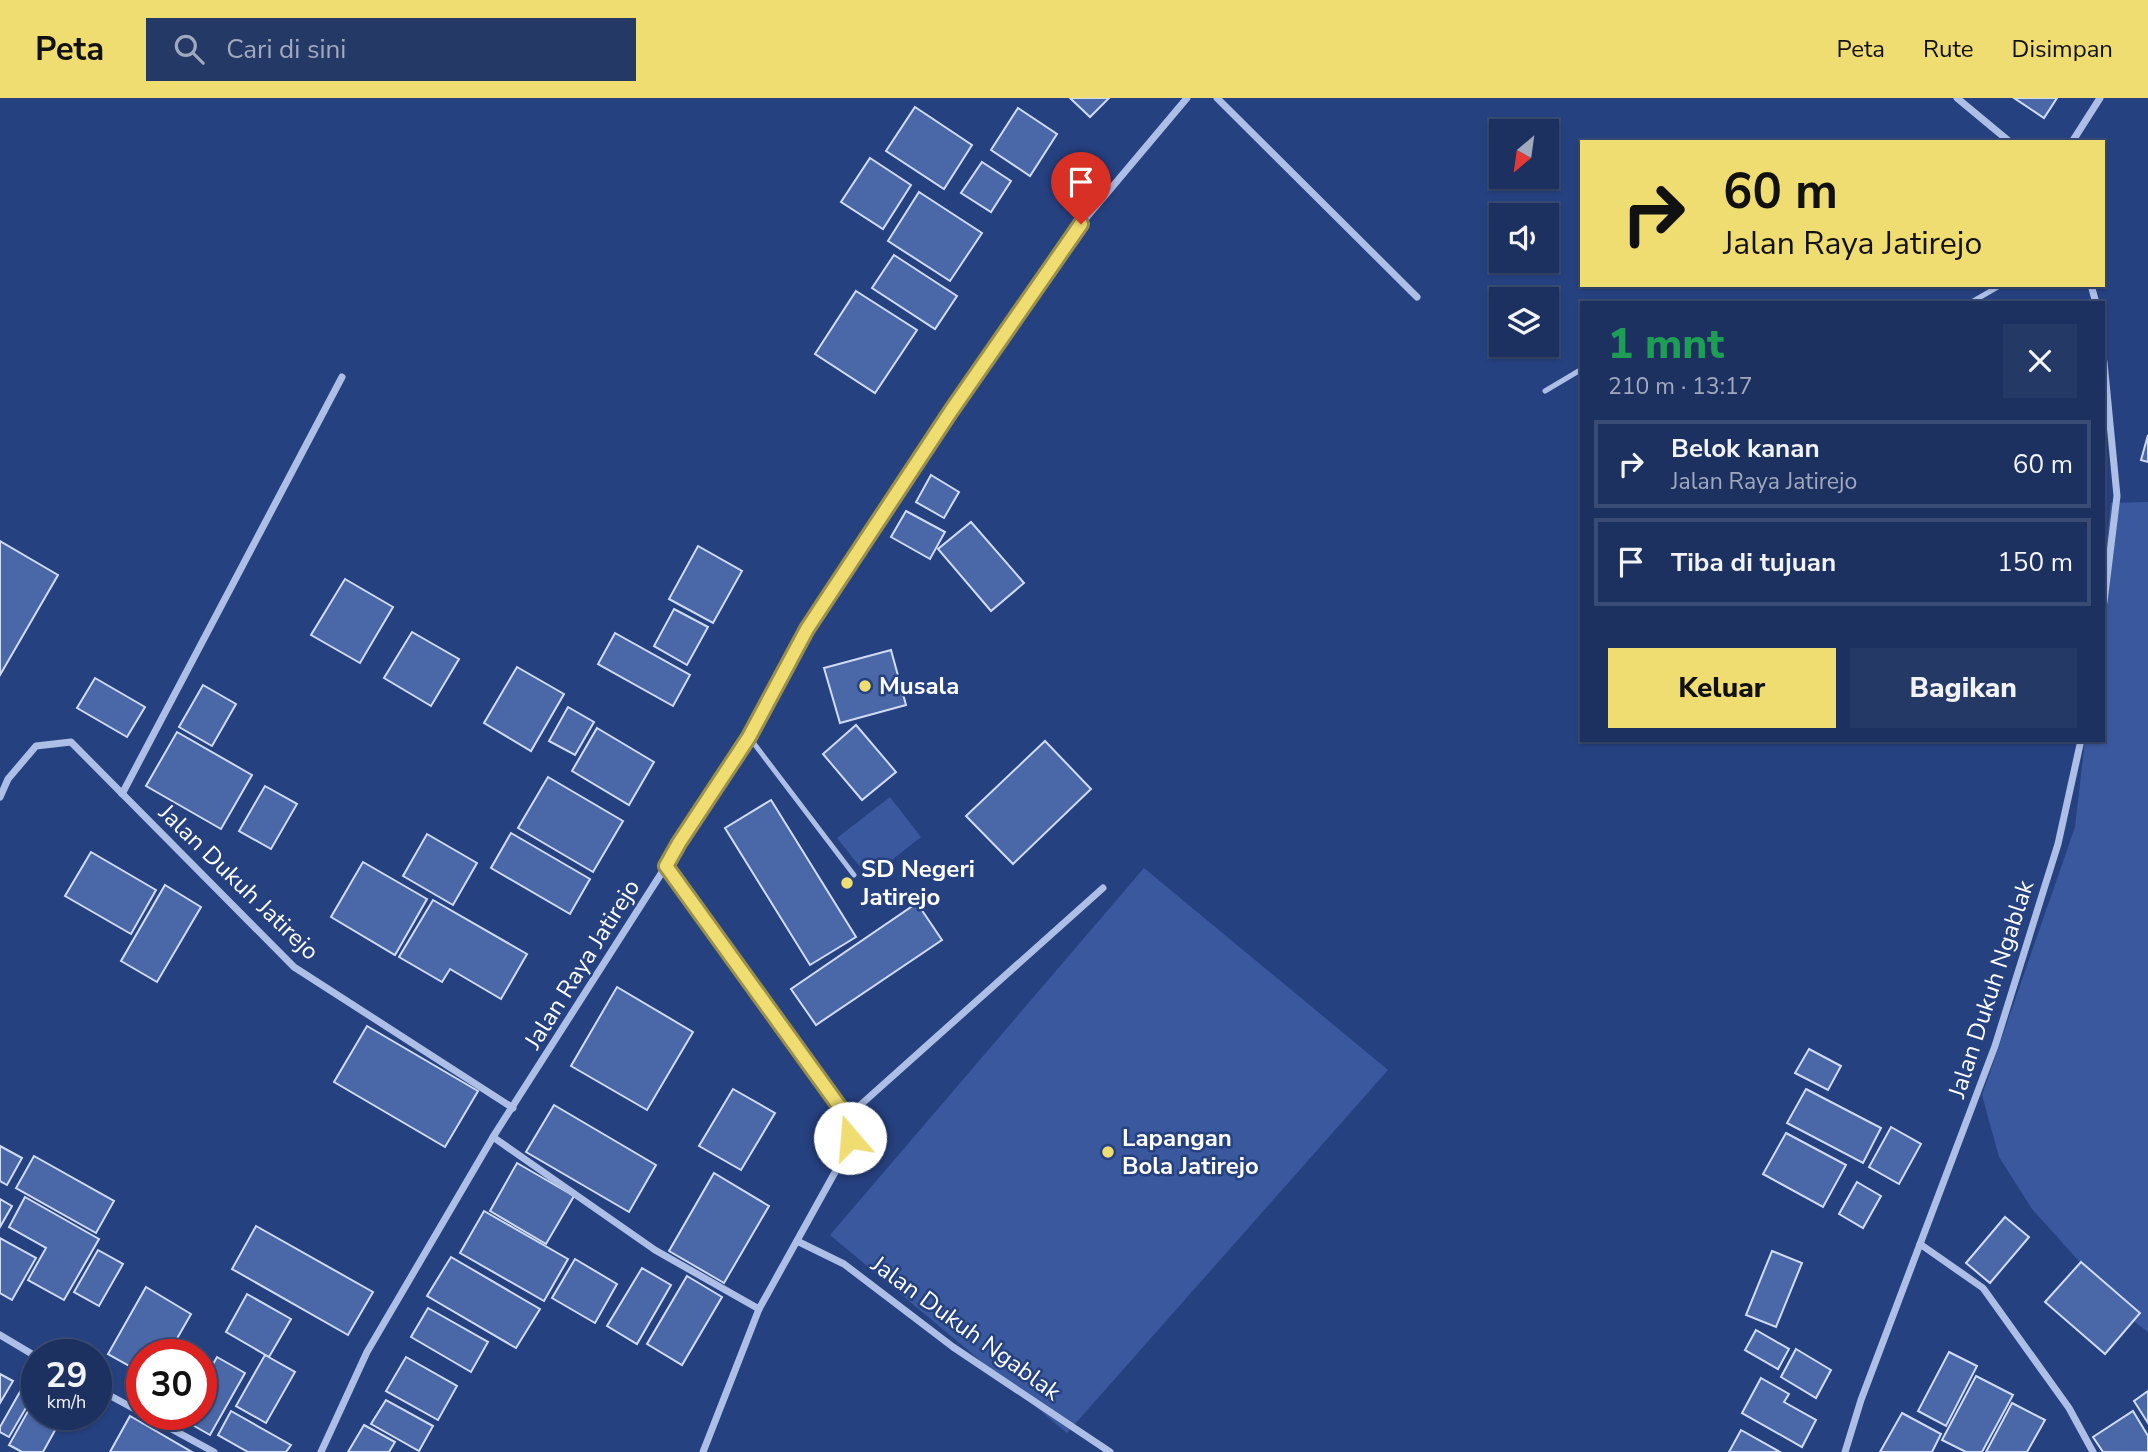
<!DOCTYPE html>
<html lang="id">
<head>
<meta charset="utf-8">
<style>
	:root { --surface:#1c3160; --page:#253966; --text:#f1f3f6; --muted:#a0a9bd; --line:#3a4c75; --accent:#efdd72 }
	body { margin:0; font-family:"Nunito Sans",sans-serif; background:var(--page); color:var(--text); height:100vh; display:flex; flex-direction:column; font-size:26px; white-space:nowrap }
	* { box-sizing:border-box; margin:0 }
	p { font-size:23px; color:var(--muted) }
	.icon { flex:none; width:38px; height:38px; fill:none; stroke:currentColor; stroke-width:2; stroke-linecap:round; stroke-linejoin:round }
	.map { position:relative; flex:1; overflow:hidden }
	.details { position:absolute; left:1580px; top:203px; width:525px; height:441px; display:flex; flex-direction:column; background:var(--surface); border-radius:0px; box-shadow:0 2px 5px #0004,0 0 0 2px var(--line) }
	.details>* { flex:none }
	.banner { position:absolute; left:1580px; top:42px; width:525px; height:147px; border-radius:0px; box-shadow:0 2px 5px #0004,0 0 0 2px var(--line); background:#efdd72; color:#111; overflow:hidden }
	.needle { width:46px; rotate:209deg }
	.controls { position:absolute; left:1489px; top:21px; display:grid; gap:14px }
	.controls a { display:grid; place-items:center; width:70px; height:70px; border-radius:0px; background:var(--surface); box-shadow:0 2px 5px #0004,0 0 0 2px var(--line); font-size:35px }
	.speed { position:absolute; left:21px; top:1241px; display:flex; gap:14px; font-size:35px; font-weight:700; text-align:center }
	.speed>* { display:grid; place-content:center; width:91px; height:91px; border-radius:50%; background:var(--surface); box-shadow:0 2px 5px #0004,0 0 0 2px var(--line); line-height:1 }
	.speed small { font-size:18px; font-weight:400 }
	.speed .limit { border:10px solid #d22; background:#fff; color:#111 }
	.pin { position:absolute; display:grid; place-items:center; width:60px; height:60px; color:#fff; margin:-72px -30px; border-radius:50% 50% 50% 0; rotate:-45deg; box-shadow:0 0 7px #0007 }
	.pin .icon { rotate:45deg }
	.me { position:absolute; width:77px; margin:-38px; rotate:342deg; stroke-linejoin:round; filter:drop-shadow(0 0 5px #0008) }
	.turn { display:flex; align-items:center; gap:24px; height:147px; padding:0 28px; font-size:32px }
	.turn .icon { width:91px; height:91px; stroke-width:2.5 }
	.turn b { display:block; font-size:49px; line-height:60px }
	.round { display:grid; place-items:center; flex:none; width:74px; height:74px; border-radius:0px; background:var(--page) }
	.summary { display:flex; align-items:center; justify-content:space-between; height:119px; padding:0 28px }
	h1 { font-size:42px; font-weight:800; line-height:52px; color:#1e9e55 }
	.cta { display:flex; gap:14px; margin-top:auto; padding:14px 28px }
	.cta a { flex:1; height:80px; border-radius:0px; background:var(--accent); color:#111; font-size:28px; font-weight:800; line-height:80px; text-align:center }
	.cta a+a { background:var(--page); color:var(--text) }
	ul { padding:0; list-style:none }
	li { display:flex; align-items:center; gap:21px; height:88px; margin:0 14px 10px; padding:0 14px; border:4px solid var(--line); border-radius:0px }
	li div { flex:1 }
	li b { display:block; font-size:26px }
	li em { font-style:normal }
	header { display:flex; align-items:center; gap:42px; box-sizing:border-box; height:98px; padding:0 35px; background:var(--accent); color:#111 }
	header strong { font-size:33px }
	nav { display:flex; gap:38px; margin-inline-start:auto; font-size:24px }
	.search { width:490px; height:63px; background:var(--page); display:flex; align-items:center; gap:18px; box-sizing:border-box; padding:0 24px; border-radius:0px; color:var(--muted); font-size:26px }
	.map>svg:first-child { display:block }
</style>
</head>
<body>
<header>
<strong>Peta</strong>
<div class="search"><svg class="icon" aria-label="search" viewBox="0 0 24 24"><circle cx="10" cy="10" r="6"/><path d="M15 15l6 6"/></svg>Cari di sini</div>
<nav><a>Peta</a><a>Rute</a><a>Disimpan</a></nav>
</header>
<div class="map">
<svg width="2148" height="1354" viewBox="0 0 2148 1354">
	<rect width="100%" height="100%" fill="#264180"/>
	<g fill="#3a589e">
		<path d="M2148,404v830l-16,-12 -100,-111 -33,-52 -17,-62 93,-268 10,-87h19v-173l7,-64z"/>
		<path d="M890,699l31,40 -52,41 -32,-40z"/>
		<path d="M1144,770l244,202 -321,363 -237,-198z"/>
	</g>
	<g fill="#4a67a7" stroke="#d0dcf5" stroke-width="2">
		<path d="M1070,0h39l-19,19z"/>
		<path d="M2014,0h43l-13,20z"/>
		<path d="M915,9l57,38 -28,44 -58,-38z"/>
		<path d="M1018,10l39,26 -27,42 -39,-26z"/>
		<path d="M870,60l41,27 -28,44 -42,-27z"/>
		<path d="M982,64l29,19 -20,31 -30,-19z"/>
		<path d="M919,94l63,41 -32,48 -62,-40z"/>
		<path d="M894,157l63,41 -22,33 -63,-41z"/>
		<path d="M856,193l61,39 -42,63 -60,-39z"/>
		<path d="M2148,337v27l-7,-2z"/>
		<path d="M931,377l28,17 -15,26 -28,-16z"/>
		<path d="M906,413l39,21 -15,27 -39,-22z"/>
		<path d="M971,424l53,61 -33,28 -53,-62z"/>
		<path d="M0,443l58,34 -58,100z"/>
		<path d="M698,448l44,25 -29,52 -44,-24z"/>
		<path d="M345,481l48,28 -33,56 -49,-28z"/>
		<path d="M674,511l34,18 -21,38 -33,-19z"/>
		<path d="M412,534l47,27 -28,47 -47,-28z"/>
		<path d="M615,535l75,42 -17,31 -75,-42z"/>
		<path d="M891,552l15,55 -66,18 -16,-55z"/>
		<path d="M517,569l47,27 -33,57 -47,-28z"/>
		<path d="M95,580l50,29 -18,30 -50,-29z"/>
		<path d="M203,587l33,19 -24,42 -33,-19z"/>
		<path d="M568,609l26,15 -19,33 -26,-14z"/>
		<path d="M856,627l40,47 -34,28 -39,-46z"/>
		<path d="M597,630l57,34 -25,43 -57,-34z"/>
		<path d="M177,634l75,43 -31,54 -75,-43z"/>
		<path d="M1045,643l46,48 -78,75 -47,-48z"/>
		<path d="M548,679l75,44 -30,51 -75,-44z"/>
		<path d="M265,688l32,18 -26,45 -32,-18z"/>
		<path d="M771,702l85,137 -46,28 -85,-137z"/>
		<path d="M511,735l79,46 -20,35 -79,-46z"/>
		<path d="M427,736l50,29 -24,42 -50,-29z"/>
		<path d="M91,754l65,38 -25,44 -66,-38z"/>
		<path d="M363,764l64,37 -32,56 -64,-38z"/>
		<path d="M165,787l36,22 -44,75 -36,-21z"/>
		<path d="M433,802l94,54 -26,45 -51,-30 -8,13 -43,-25z"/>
		<path d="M917,805l25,37 -126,85 -25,-36z"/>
		<path d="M617,889l76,45 -46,78 -76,-44z"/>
		<path d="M367,928l111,65 -33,56 -111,-65z"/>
		<path d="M1809,951l32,17 -13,24 -33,-17z"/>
		<path d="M733,991l42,24 -34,57 -42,-24z"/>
		<path d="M1806,991l75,39 -18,35 -76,-40z"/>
		<path d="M554,1007l102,60 -27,47 -103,-60z"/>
		<path d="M1891,1029l30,17 -22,40 -30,-17z"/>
		<path d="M1786,1035l60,32 -23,42 -60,-33z"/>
		<path d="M0,1048l22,12 -15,27 -7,-4z"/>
		<path d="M34,1058l80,45 -18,32 -80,-45z"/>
		<path d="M517,1065l57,33 -28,48 -56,-33z"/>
		<path d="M714,1075l55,33 -45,77 -55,-32z"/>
		<path d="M1857,1084l24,14 -18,32 -24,-14z"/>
		<path d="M25,1099l74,42 -35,61 -36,-20 18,-32 -37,-21z"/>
		<path d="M0,1101l12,7 -12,21z"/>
		<path d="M484,1113l84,48 -24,42 -84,-48z"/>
		<path d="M2005,1119l24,20 -39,46 -24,-20z"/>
		<path d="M256,1128l117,66 -25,43 -116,-66z"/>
		<path d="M0,1140l36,20 -24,42 -12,-7z"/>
		<path d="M98,1152l25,14 -24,42 -25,-14z"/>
		<path d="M1772,1153l30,12 -26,64 -30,-12z"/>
		<path d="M451,1159l89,52 -24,39 -89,-52z"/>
		<path d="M575,1161l42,25 -22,39 -43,-25z"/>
		<path d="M2081,1164l59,51 -35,41 -60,-52z"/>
		<path d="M642,1170l29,17 -34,59 -30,-18z"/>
		<path d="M687,1178l35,21 -40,68 -35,-21z"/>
		<path d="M146,1189l45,27 -16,28 22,12h-55v19l-34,-19z"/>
		<path d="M247,1196l44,25 -22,38 -43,-25z"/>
		<path d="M428,1210l60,34 -17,30 -60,-35z"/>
		<path d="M1756,1232l33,19 -11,20 -33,-19z"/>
		<path d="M1796,1251l35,21 -15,28 -35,-21z"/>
		<path d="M1949,1254l28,14 -31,60 -28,-15z"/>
		<path d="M265,1257l30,17 -29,51 -30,-17z"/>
		<path d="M217,1259l28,16 -35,62 -28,-16 3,-5h16v-29z"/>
		<path d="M406,1259l51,29 -19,34 -52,-29z"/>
		<path d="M34,1269l3,2v20l-28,48 -9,-5v-5z"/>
		<path d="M0,1276l13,7 -13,22z"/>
		<path d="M1976,1278l37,19 -31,57h-16l-24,-12z"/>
		<path d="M1761,1280l28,16 -5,8 32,18 -14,27 -60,-34z"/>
		<path d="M2148,1293v32l-14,-22z"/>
		<path d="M37,1297v19h27l-21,38h-21l-13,-7z"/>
		<path d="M386,1302l47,26 -14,25 -48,-27z"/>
		<path d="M2012,1305l33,17 -18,32h-41z"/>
		<path d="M231,1313l60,34 -5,7h-38l-30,-17z"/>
		<path d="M2133,1313l15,25v16h-45l-10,-15z"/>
		<path d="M1902,1315l39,21 -9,18h-52z"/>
		<path d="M130,1318l62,36h-82z"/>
		<path d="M364,1327l31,17 -6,10h-41z"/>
		<path d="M1741,1332l39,22h-51z"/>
	</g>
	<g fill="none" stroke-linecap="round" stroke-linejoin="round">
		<g stroke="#adbfe6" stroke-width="5">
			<path d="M1970,205l31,-18"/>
			<path d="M1545,293l37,-22"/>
			<path d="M749,639l105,138"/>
		</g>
		<g stroke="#adbfe6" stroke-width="7">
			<path d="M1217,0l200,199"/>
			<path d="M1957,0l53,44"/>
			<path d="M2072,44l28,-44"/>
			<path d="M2091,187l5,18"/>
			<path d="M2104,264l13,134 -13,106"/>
			<path d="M122,696l220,-417"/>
			<path d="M0,699l8,-18 28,-33 35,-4 223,225 219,141"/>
			<path d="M666,768l181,251 3,21 -6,18 -85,153 -56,143"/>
			<path d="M847,1019l256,-229"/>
			<path d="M493,1039l162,113 104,59"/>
			<path d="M797,1143l47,23 109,83 157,105"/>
			<path d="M1920,1146l63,44 86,120 24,44"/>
			<path d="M0,1237l37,22"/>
			<path d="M96,1290l46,25"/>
			<path d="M144,1316l70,38"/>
			<path d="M321,1354l46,-100 126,-215 173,-271 13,-23 70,-106 58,-108 144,-218 130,-187 106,-126"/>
			<path d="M1845,1354l16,-52 134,-354 63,-202 23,-104"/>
		</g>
	</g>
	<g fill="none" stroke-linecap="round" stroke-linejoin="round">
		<g stroke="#9b904a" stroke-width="18">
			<path id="route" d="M850,1040l-3,-21 -181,-251 13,-23 70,-106 58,-108 144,-218 130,-187"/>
		</g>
		<use href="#route" stroke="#efdd72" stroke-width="12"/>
	</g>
	<g fill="#efdd72" stroke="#264180" stroke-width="2.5">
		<circle cx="865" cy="588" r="7"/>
		<circle cx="847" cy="785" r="7"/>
		<circle cx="1108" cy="1054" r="7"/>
	</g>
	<g text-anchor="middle" stroke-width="5" stroke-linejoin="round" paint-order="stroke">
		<g font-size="24" font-weight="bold" fill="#fff" stroke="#264180" text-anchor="start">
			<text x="879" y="596">Musala</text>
			<text x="861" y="779">SD Negeri<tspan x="861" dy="28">Jatirejo</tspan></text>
			<text x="1122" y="1048">Lapangan<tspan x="1122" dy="28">Bola Jatirejo</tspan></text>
		</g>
		<g font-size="24" fill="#fff" stroke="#264180">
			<text transform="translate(239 784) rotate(44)" y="8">Jalan Dukuh Jatirejo</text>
			<text transform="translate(582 866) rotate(-58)" y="8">Jalan Raya Jatirejo</text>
			<text transform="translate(1991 891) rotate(-72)" y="8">Jalan Dukuh Ngablak</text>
			<text transform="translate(966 1230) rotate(36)" y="8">Jalan Dukuh Ngablak</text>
		</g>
	</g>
</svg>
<div class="controls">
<a><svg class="needle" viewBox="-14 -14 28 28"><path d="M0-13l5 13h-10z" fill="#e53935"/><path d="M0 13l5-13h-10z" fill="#a0a9bd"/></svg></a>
<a><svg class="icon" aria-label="sound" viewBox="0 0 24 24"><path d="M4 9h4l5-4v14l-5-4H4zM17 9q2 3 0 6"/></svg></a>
<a><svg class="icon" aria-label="layers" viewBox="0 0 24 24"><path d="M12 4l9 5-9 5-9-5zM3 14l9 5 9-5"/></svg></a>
</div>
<div class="speed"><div>29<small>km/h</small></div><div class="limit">30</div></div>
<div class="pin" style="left:1081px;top:126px;background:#d93025"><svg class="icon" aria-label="arrive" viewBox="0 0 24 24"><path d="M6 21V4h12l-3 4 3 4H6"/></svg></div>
<svg class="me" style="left:850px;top:1040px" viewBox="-20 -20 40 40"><circle r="19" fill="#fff"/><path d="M0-13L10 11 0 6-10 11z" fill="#efdd72"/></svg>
<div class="banner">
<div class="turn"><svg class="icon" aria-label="right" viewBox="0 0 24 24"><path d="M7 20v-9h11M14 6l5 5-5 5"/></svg><div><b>60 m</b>Jalan Raya Jatirejo</div></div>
</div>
<section class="details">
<div class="summary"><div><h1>1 mnt</h1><p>210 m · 13:17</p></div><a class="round"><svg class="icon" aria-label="close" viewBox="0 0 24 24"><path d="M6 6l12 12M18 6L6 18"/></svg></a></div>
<ul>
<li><svg class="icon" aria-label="right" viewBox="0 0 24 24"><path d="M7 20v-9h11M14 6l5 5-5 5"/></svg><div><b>Belok kanan</b><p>Jalan Raya Jatirejo</p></div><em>60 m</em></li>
<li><svg class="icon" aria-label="arrive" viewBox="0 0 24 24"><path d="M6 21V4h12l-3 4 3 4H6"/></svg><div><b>Tiba di tujuan</b></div><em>150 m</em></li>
</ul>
<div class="cta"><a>Keluar</a><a>Bagikan</a></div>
</section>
</div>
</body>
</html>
